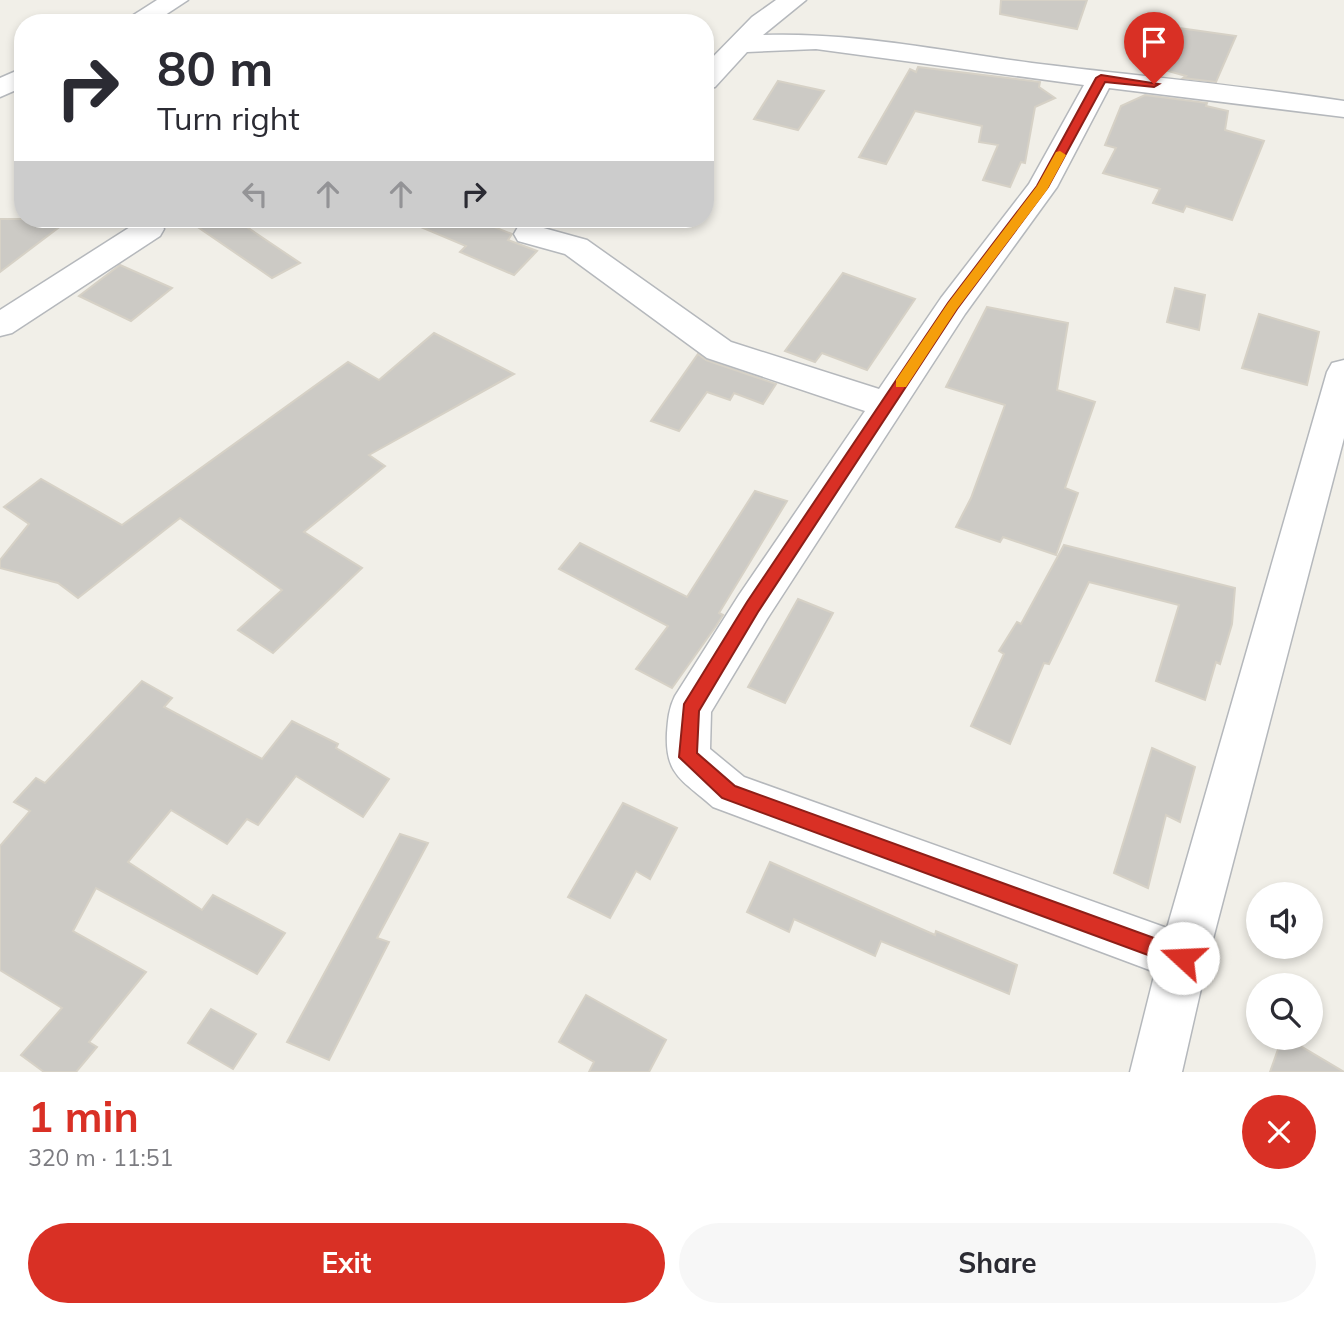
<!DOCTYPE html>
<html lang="en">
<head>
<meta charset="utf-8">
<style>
	:root { --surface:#fff; --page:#f7f7f7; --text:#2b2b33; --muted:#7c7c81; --accent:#d93025 }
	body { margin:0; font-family:Mulish,sans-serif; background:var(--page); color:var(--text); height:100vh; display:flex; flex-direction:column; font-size:26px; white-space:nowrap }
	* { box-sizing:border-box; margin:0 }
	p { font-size:23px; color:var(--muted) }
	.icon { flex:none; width:38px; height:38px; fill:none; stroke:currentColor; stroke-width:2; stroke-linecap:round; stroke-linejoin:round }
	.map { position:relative; height:1072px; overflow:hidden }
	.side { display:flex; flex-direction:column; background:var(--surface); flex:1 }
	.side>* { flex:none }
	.banner { position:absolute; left:14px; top:14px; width:700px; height:214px; border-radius:28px; box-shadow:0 4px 10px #0003; background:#fff; color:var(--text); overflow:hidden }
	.buttons { position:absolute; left:1246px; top:882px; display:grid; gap:14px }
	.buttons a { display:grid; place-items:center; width:77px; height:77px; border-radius:50%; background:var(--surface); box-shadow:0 4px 10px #0003; font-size:35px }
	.pin { position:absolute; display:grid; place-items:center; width:60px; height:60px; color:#fff; margin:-72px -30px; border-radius:50% 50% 50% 0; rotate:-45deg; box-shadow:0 0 7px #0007 }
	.pin .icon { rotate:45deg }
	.me { position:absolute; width:77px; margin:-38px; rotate:290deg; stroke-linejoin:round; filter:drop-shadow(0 0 5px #0008) }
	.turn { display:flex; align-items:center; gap:24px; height:147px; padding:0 28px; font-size:32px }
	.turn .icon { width:91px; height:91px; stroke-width:2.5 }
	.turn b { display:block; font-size:49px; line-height:60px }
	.lanes { display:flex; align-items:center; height:66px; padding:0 28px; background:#0003; justify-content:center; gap:35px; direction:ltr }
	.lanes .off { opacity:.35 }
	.round { display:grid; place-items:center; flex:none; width:74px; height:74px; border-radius:37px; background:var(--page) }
	.summary { display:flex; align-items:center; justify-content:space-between; height:119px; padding:0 28px }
	h1 { font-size:42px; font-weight:700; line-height:52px; color:var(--accent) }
	.action { display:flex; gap:14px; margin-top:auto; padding:14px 28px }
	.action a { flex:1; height:80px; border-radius:42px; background:var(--accent); color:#fff; font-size:28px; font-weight:700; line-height:80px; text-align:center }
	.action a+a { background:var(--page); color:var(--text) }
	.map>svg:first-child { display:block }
</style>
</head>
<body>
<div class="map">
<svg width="1344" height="1072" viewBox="0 0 1344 1072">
	<rect width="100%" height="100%" fill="#f1efe8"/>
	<g fill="#cccac5" stroke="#d6d1c6" stroke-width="2">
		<path d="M1001,0h86l-10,29 -77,-15z"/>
		<path d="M1165,26l71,10 -20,46 -33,-4 3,-2 -43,-12z"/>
		<path d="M918,67l122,15 -1,5 16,11 -20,9 -10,56 -4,-1 -11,25 -27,-7 15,-35 -19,-3 3,-16 -67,-15 -29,53 -27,-7 51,-88 6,3z"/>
		<path d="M778,81l46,10 -26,39 -44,-11z"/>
		<path d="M1145,95l62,8 -1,3 22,5 -3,19 39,11 -32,79 -46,-14 -3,6 -30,-9 7,-14 -57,-16 13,-25 -11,-3 16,-39z"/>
		<path d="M0,219h70l-70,53z"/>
		<path d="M186,219h49l65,44 -28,15z"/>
		<path d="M402,219h72l38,15 -4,6 29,11 -23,24 -54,-23 6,-6z"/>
		<path d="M120,265l52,23 -41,33 -52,-25z"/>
		<path d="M843,273l72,26 -48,71 -45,-17 -7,9 -30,-11z"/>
		<path d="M1175,288l30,7 -6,35 -32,-8z"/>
		<path d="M987,307l81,16 -11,67 38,12 -30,86 13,5 -22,62 -53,-18 -3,5 -44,-15 15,-29 34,-93 -59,-18z"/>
		<path d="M1259,314l60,18 -12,53 -65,-17z"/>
		<path d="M434,333l80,41 -145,81 16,11 -81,66 58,36 -89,85 -35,-23 44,-40 -102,-72 -102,80 -20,-15 -58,-15v-8l29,-36 -25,-17 37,-28 81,46 226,-163 31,18z"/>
		<path d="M698,354l8,6 70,24 -13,20 -29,-11 -4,7 -23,-8 -28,39 -28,-10z"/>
		<path d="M755,491l32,10 -68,112 4,2 -7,11 -44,62 -36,-19 32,-43 -109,-57 21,-26 107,54z"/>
		<path d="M1064,545l171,43 -3,36 -12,40 -4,-2 -11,38 -49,-19 23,-76 -90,-23 -40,82 -5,-1 -34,81 -39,-18 33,-72 -5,-3 18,-29 4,2z"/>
		<path d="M798,599l35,14 -48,90 -37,-16z"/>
		<path d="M142,681l30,17 -8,9 98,52 30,-38 46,23 -2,4 53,31 -26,38 -67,-41 -38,49 -11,-6 -20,25 -56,-34 -43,52 74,48 11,-15 72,38 -28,41 -161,-86 -23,43 73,41 -57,70 8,5 -21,25h-32l-23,-17 41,-47 -62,-38v-124l30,-35 -16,-9 22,-24 9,5z"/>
		<path d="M1152,748l43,19 -15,55 -14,-7 -18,73 -34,-15z"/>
		<path d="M623,803l54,25 -27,51 -14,-8 -26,47 -42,-21z"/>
		<path d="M400,834l28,9 -51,95 12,4 -60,118 -42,-18z"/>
		<path d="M770,862l165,73 1,-4 81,34 -8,29 -128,-53 -6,15 -81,-37 -5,13 -42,-20z"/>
		<path d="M586,995l80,45 -17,32h-60l5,-10 -35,-20z"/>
		<path d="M211,1009l45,25 -23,35 -45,-26z"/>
		<path d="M1282,1038h5l57,34h-74z"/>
	</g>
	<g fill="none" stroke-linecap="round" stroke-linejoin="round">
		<g stroke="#b5b8bc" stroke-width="3">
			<g id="minor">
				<path d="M157,0h31l-35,23h-32z"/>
				<path d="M776,0h30l-43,35c92,-3 178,16 269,28 104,13 208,22 312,38v16l-235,-29 -52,99 -92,127 -198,305 -56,93 -1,37 34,28 423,151 160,-556 5,-9 12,-3v78l-136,520 -26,114h-52l25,-100 -442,-165c-30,-27 -48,-31 -46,-74 1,-14 2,-25 8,-37l64,-101 126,-184 -158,-53 -142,-104 -47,-13 -4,-7 4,-7 11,-3 58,16 144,102 148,47 62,-91 88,-114 55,-99 -268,-36 -69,3 -32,35 -10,2v-24l47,-48z"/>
				<path d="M23,68v19l-23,10v-19z"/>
				<path d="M149,219l11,3 4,7 -4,7 -148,97 -12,3v-26l138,-88z"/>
			</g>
		</g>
		<use href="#minor" fill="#fff" fill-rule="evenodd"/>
	</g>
	<path fill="#d93025" stroke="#8d1f18" stroke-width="2" d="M1101,75l58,9 -5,3 -49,-5 -57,105 -91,122 -199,303 -59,99 -2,42 38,33 455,165 3,7 -3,7 -7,3 -461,-170 -43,-41 5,-53 63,-102 201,-299 89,-117 59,-108z"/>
	<path fill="#f59e0b" d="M1060,151l6,4 -19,35 -90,119 -51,78h-10v-7l52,-77 89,-117 19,-34z"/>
</svg>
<div class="buttons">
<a><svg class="icon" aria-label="sound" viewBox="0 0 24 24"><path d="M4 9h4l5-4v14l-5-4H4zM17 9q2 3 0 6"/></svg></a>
<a><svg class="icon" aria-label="search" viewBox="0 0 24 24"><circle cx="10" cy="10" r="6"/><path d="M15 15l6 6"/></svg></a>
</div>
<div class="pin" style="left:1154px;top:84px;background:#d93025"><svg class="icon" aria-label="arrive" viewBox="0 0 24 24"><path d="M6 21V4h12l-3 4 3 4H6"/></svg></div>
<svg class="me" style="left:1183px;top:958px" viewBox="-20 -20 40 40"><circle r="19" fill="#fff"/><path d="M0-13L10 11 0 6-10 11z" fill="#d93025"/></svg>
<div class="banner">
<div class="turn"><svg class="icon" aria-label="right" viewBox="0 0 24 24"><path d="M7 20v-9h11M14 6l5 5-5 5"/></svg><div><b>80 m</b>Turn right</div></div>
<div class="lanes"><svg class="icon off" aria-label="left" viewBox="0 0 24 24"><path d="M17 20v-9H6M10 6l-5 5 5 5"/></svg><svg class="icon off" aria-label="ahead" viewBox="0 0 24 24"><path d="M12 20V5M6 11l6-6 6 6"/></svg><svg class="icon off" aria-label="ahead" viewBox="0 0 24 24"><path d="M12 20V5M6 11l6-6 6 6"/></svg><svg class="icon" aria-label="right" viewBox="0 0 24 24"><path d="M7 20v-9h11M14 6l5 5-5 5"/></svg></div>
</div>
</div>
<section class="side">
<div class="summary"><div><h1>1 min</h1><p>320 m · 11:51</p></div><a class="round" style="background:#d93025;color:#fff"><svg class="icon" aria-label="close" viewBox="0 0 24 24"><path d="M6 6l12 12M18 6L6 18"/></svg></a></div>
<div class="action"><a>Exit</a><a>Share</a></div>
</section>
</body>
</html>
